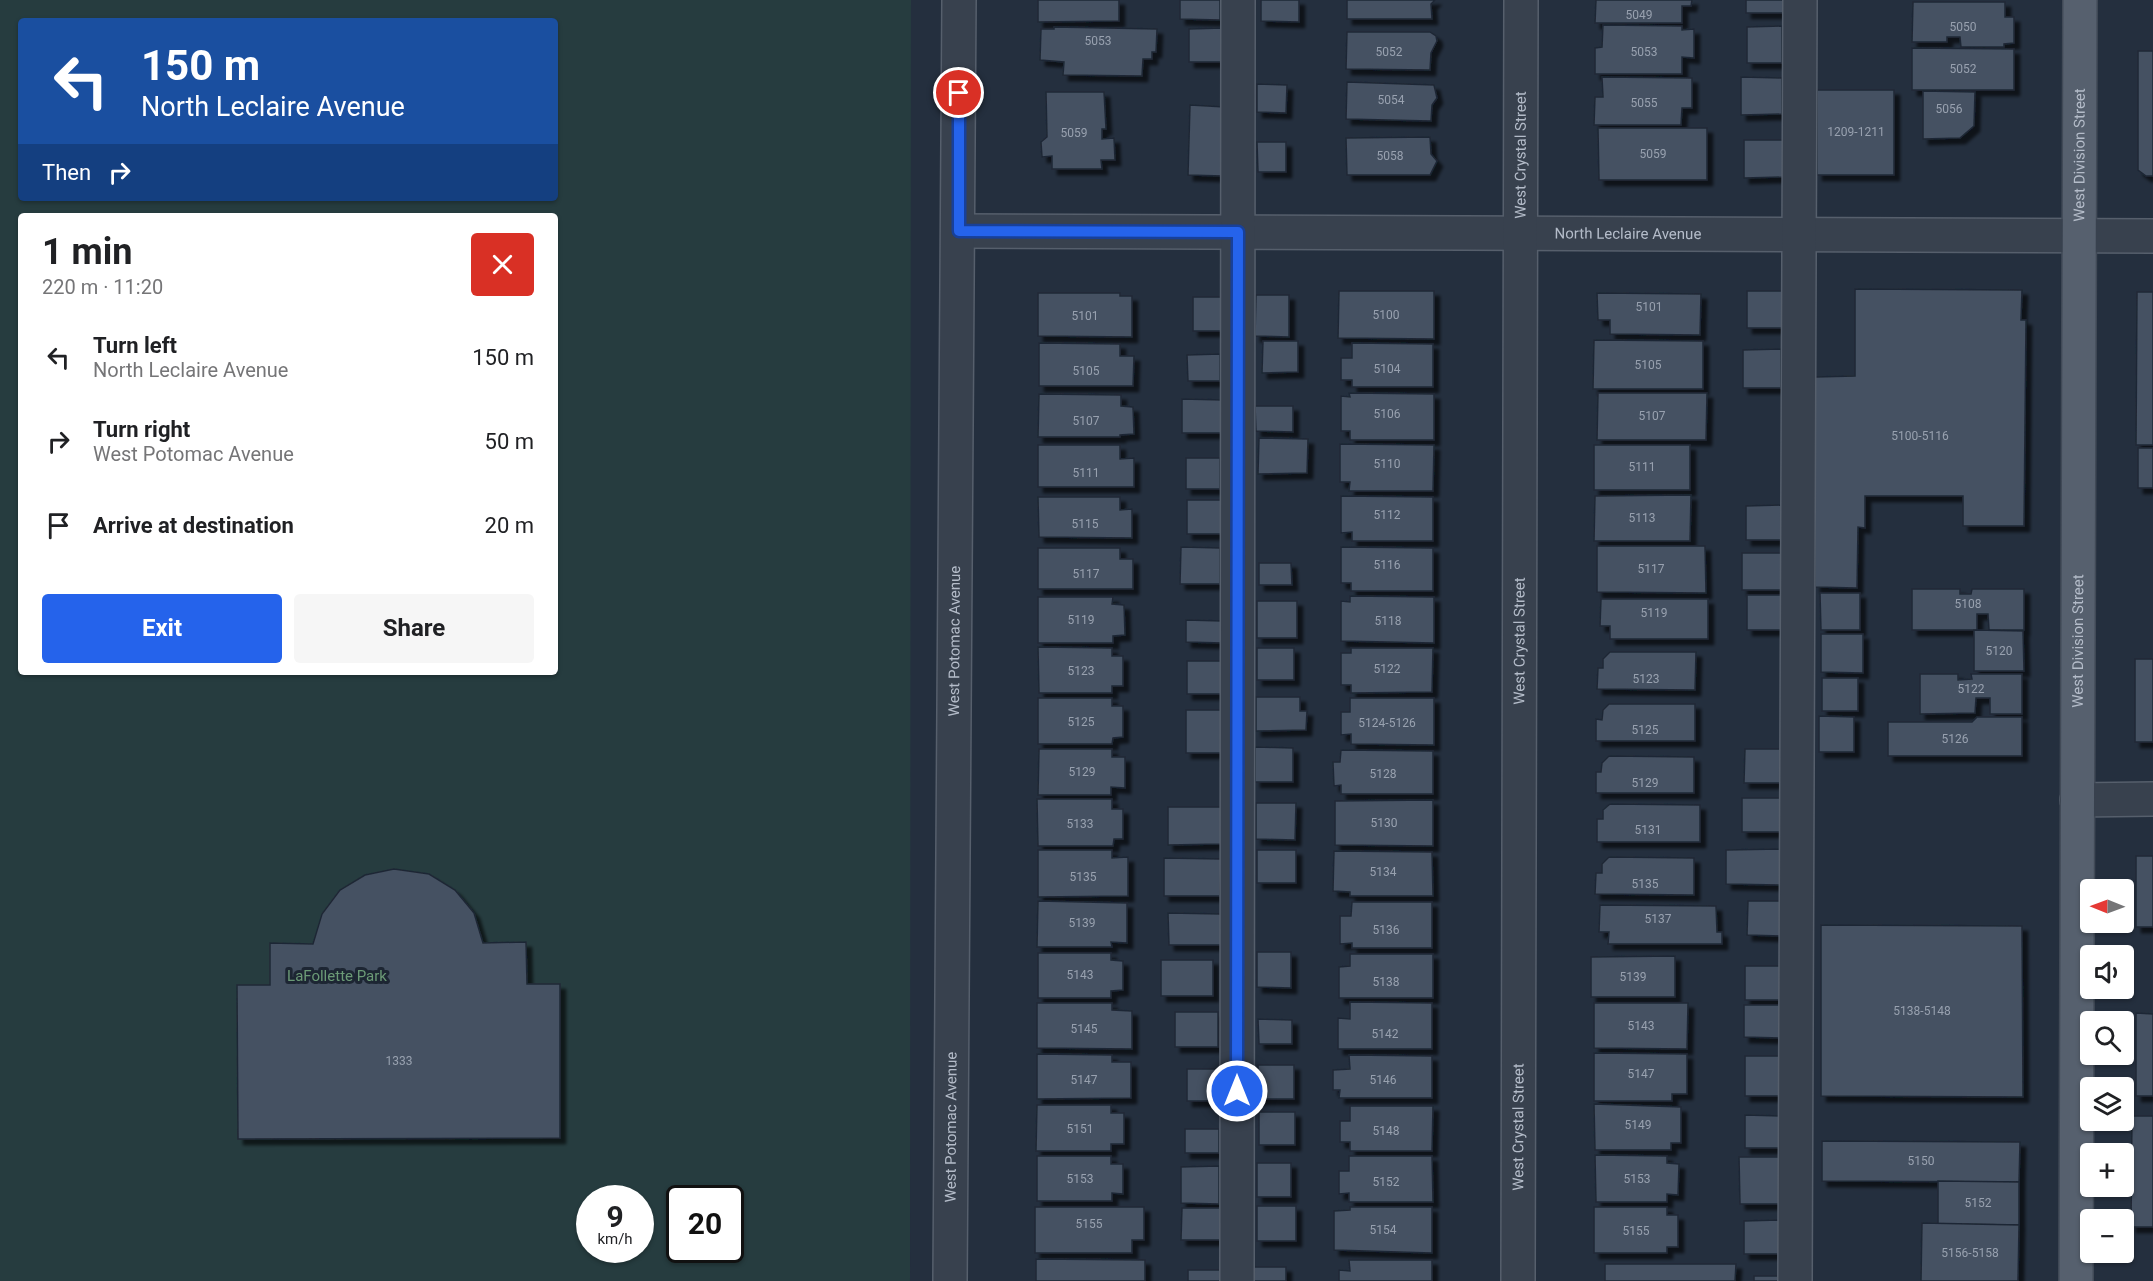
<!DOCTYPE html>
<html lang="en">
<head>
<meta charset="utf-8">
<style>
	:root { --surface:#fff; --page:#f6f6f6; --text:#202124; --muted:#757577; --accent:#2563eb }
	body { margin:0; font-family:Roboto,sans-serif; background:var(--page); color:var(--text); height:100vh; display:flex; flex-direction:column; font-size:22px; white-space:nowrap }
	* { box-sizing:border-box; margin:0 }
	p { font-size:20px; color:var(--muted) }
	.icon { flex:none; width:33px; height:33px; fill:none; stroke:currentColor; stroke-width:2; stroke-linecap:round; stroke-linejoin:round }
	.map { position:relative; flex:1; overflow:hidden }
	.drawer { position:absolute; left:18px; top:213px; width:540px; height:462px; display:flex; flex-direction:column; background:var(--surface); border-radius:6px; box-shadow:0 2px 4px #0004 }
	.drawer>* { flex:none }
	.top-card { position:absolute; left:18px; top:18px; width:540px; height:183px; border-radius:6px; box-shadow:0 2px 4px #0004; background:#1a4fa0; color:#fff; overflow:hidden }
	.needle { width:39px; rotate:271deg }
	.fabs { position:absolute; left:2080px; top:879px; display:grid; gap:12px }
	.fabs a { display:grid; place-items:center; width:54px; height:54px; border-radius:6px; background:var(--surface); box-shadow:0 2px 4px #0004; font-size:30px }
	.speed { position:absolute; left:576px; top:1185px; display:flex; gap:12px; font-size:30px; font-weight:700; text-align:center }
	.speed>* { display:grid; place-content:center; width:78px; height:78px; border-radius:50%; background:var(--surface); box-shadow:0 2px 4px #0004; line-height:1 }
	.speed small { font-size:15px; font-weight:400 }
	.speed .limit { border:3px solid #111; border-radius:9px; background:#fff; color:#111 }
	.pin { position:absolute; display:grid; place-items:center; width:51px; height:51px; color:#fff; margin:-26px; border:3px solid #fff; border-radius:50%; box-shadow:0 2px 6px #0007 }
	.me { position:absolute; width:66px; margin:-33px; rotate:0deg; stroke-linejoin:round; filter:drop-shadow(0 0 4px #0008) }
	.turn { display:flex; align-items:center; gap:21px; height:126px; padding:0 24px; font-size:27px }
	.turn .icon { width:78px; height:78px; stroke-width:2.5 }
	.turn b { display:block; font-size:42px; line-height:51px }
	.then { display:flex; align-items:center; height:57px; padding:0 24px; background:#0003; gap:12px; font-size:22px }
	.round { display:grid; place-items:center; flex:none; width:63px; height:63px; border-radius:6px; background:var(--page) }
	.head { display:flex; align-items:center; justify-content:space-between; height:102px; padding:0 24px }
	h1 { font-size:36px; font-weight:700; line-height:45px }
	.primary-button { display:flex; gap:12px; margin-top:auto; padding:12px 24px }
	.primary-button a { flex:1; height:69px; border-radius:6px; background:var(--accent); color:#fff; font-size:24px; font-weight:700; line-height:69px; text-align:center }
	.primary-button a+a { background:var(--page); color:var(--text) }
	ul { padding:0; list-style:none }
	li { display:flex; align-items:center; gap:18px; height:84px; padding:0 24px }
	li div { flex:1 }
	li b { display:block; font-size:22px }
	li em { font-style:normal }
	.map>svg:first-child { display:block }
</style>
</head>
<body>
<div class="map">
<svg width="2153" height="1281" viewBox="0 0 2153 1281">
	<defs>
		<filter id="shadow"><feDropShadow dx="5.5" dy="5.5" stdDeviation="1.5" flood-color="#0009"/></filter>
	</defs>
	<rect width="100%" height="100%" fill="#242f3e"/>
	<path fill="#263c3f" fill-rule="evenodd" d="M0,0h911l-1,1281h-910zM21,21h534v177h-534zM21,216h534v456h-534zM590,1198h50v52h-50zM680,1198h50v52h-50z"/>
	<g fill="#455162" stroke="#1f2835" stroke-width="1.5" filter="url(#shadow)">
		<path d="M1038,0h81v21l-81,1z"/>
		<path d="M1180,0h40v20l-40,-1z"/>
		<path d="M1261,0h38v22l-38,-1z"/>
		<path d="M1347,0h88l-4,4 1,15h-85z"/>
		<path d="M1596,0h96l-1,6h-9v17h-87z"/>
		<rect x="1746" y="0" width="37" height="13"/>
		<path d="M1913,2h92v15h9v26l-10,1v3h-43l-1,-10h-13v5h-35z"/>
		<path d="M1603,25l79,1v4l12,-1v29l-12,-1v17h-87v-26l7,-1z"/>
		<path d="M1782,26v37h-35v-36z"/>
		<path d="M1054,27l103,2 -1,23h-4v7h-9l-1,17 -79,-1 1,-13 -24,-2 1,-31h13z"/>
		<path d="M1222,28v34h-33v-33z"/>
		<path d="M1347,32h83l6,4 1,5 -6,12 -1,17 -84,-1z"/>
		<path d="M1912,48l102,1v41h-102z"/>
		<path d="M2138,51h15v125h-7l-8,-6z"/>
		<path d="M1602,77l90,1v30h-10l-1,17h-87l1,-28h8z"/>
		<path d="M1741,77l41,1v36l-41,1z"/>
		<path d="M1347,82l87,3 3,13 -5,7 -1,16 -85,-2z"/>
		<path d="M1257,84l30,1 -1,28 -29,-1z"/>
		<rect x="1817" y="90" width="77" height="85"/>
		<path d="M1923,91l52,1 -1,34 -14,12 -37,1z"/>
		<path d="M1046,92h58l2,37h-4v10l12,-1 1,22h-14l1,9h-50v-13l-10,1 -1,-15 6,-5z"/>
		<path d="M1190,105l35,2 -2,69 -35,-1z"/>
		<path d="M1598,128h109v52h-108z"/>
		<path d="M1430,137l1,17 6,7 -7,14h-83l-1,-37z"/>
		<path d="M1744,140h41v37l-41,1z"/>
		<path d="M1257,142h29v30h-28z"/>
		<path d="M1855,289l167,1 -1,30h5l-2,206h-61v-30h-98v32l-7,-1 -1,61 -42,-1v-210l40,-1z"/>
		<path d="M1339,291h95v48l-96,-1z"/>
		<rect x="1747" y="291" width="38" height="37"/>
		<path d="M2137,292h16v153h-17z"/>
		<path d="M1038,293h82v3h12v41l-94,-1z"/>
		<path d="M1597,293l104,1 -1,41 -90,-1v-14h-12z"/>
		<path d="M1256,295h33v42l-34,-1z"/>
		<rect x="1193" y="297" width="34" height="34"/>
		<path d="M1594,340l109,1v48h-110z"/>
		<path d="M1263,341h35v31l-36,1z"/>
		<path d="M1039,343l81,1v12h14l-1,30h-94z"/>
		<path d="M1352,343l81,1v43h-81v-7h-11v-22h11z"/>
		<path d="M1781,349v39h-38v-38z"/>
		<path d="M1220,354v27h-32l-1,-26z"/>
		<path d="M1349,393l85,1v46h-84v-9h-9v-35l9,1z"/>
		<path d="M1598,393h109l-1,47h-109z"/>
		<path d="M1039,394l82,1v11l12,1 1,27 -14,1v2h-82z"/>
		<path d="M1182,399l41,1v33h-41z"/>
		<path d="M1255,406h38v26l-37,-1z"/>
		<path d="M1259,438l49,1 -1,34 -49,1z"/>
		<path d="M1340,444l94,1 -1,46h-84l1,-9h-10z"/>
		<path d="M1038,445h82v14l14,-1v29h-96z"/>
		<rect x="1594" y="445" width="96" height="45"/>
		<rect x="2138" y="448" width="15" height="40"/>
		<rect x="1186" y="458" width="34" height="31"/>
		<path d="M1691,495l-1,46h-96l1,-45z"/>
		<path d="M1341,496l92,1v44h-81v-9l-11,1z"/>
		<path d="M1038,497h82v13l12,-1v29l-93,-1z"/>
		<rect x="1187" y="500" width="34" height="34"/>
		<path d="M1782,505v35h-36v-34z"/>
		<path d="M1597,546h108l1,47 -109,-1z"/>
		<path d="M1181,547l39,1v36h-40z"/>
		<path d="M1341,547l92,1v43h-82v-8h-10z"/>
		<path d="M1038,548h82v11h13v30h-95z"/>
		<path d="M1742,553h41l-1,37h-40z"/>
		<path d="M1259,563h32l1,22h-33z"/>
		<path d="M1912,589h48v5h11l1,-5h52v41h-35l-1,-16h-11v16h-65z"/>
		<path d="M1820,593h40v37h-39z"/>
		<rect x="1747" y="595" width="36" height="35"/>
		<path d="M1350,596l84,1v46l-93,-2v-40l9,1z"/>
		<path d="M1038,597h75l-1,7 12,1 1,30 -12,1v7h-75z"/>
		<path d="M1601,599h107v40h-98v-13h-10z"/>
		<rect x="1257" y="601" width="40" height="37"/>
		<path d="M1186,620l36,1 1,22 -37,-1z"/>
		<path d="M1974,630l49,1 1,40h-50z"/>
		<path d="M1821,634h42v39l-42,-1z"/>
		<path d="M1038,647l74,1v8h11v30h-11v7h-73z"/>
		<rect x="1257" y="648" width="37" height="32"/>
		<path d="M1351,648h82l-1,44 -81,1v-8h-10v-32h10z"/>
		<path d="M1610,652h86l-1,38 -98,-1 1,-21h5v-9z"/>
		<rect x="2135" y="659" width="18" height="83"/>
		<rect x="1187" y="661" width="34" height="33"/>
		<path d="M1920,674h38v6l14,-1 -1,-5h51v40h-32v-16h-14l-1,15 -55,1z"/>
		<rect x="1822" y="678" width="36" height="33"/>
		<path d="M1256,697h44v14h7l-1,19 -50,1z"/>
		<path d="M1038,698h74v8h11v31l-10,1 -1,6h-74z"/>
		<path d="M1350,698h84v47l-83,-1v-10l-10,1v-23h9z"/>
		<path d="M1609,704h86v37h-99v-22l6,1 1,-10z"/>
		<rect x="1186" y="710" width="35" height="43"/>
		<path d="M1819,716l35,1v35h-35z"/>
		<path d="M1977,717h45v39h-134v-34h84z"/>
		<path d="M1255,747l38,1v34h-38z"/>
		<path d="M1039,749h73v8h13v31l-14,-1v8h-73z"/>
		<path d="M1745,749h36v34h-37z"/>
		<path d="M1341,750l92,1v43h-92v-9l-7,1 -1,-24h7z"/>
		<path d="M1609,756l85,1v36h-98v-21h5l1,-9z"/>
		<rect x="1742" y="798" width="39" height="34"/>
		<path d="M1037,799h75v10h11v30h-9l-1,7h-75z"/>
		<path d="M1433,800v46l-98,-1v-44z"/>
		<path d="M1256,803h40l-1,37 -39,-1z"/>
		<path d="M1610,804l90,1v37h-103v-23h6v-9z"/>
		<path d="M1168,807h53v37l-53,1z"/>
		<path d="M1780,849v36l-54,-1v-34z"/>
		<path d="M1038,850h74v8l16,-1v39l-90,1z"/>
		<rect x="1257" y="850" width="39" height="33"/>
		<path d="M1334,851l98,1 1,44h-83v-4l-17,-1z"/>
		<rect x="2136" y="856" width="17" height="71"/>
		<path d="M1609,857l85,1v37l-99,-1 1,-21h6v-9z"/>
		<path d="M1164,858l57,1 -1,37h-56z"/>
		<path d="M394,869l35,5 26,16 19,23 9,30 43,-1 1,42h33v154l-322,1 -1,-154h33v-42l43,1 9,-30 18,-24 25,-15z"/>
		<path d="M1038,901l89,2v40l-16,-1 1,5h-75z"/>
		<path d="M1748,901h33v35l-34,-1z"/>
		<path d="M1352,902h80v46h-80v-5l-12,1v-28h11z"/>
		<path d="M1600,905l116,1 1,26h5v12h-114l1,-12h-10z"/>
		<path d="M1168,913l53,1v31h-52z"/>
		<path d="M1821,925l201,1 1,171 -202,-1z"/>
		<path d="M1257,952h34v36l-34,-1z"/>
		<path d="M1038,953h73v7l12,1v29l-12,1v7h-73z"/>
		<path d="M1350,954h83v44h-94v-31l11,-1z"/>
		<path d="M1675,956v41h-84v-40z"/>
		<rect x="1161" y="960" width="52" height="36"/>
		<path d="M1745,966h36l1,34h-37z"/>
		<path d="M1350,1002l82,1v46h-94v-31l12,1z"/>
		<path d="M1037,1003h75v7l20,1v38l-95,-1z"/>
		<path d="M1594,1003h94l-1,46 -93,-1z"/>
		<path d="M1744,1005h37v33l-37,-1z"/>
		<rect x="1175" y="1012" width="43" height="35"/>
		<path d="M2136,1013l17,1v82h-17z"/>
		<path d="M1258,1019l34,1v24h-33z"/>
		<path d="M1594,1053l93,1v40h-15v7h-78z"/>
		<path d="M1037,1054l75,1v7h19v36l-94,1z"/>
		<path d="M1349,1055l83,1v42h-93l1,-8h-7v-20l17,-1z"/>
		<path d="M1745,1056h36l-1,40h-35z"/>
		<rect x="1258" y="1065" width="36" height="34"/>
		<path d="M1187,1069h31l-1,32h-30z"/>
		<path d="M1594,1104l87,3v36h-10v7h-76z"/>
		<path d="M1037,1105h74v8h13v31h-13v7h-75z"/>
		<path d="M1350,1106h83l-1,45h-82v-9h-10v-21h10z"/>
		<rect x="1259" y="1112" width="36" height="33"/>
		<path d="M1745,1115l35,1v32h-35z"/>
		<path d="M2132,1116h21v111h-22z"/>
		<rect x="1185" y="1129" width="34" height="24"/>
		<path d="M1822,1141l198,1 -1,40 -197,-1z"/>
		<path d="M1595,1155l72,1v7l12,1 -1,31 -11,-1v8h-71z"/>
		<path d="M1037,1156h74v8h12v30l-11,-1v8h-75z"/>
		<path d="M1349,1156h83l1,46h-84v-9l-10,1v-23h10z"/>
		<path d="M1739,1157h43l1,47h-43z"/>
		<rect x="1257" y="1163" width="34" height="34"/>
		<path d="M1219,1166v38l-38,-1v-36z"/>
		<path d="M1938,1181l81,1v43l-81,-1z"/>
		<rect x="1257" y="1206" width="39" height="35"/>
		<path d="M1035,1207h109v33h-12v13h-97z"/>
		<path d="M1350,1207h82v46l-98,-3v-39l16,-1z"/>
		<path d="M1594,1207h73v8h11v32h-11v6h-73z"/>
		<path d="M1182,1208h38v32h-39z"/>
		<path d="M1779,1220v34h-35v-33z"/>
		<path d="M1922,1223l97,2 -1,56h-97z"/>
		<path d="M1036,1259l109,1v21h-109z"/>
		<path d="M1349,1260h83v21h-93v-11l11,1z"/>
		<path d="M1605,1264h131l-1,17h-130z"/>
		<rect x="1253" y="1267" width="33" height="14"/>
		<rect x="1188" y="1270" width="35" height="11"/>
		<path d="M1754,1276h29l1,5h-30z"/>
	</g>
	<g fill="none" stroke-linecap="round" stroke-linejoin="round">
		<g stroke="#565f6c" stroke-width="36">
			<g id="minor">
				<path id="s1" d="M959,231l1194,5"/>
				<path d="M2077,800l76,-1"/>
				<path id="s2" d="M950,1281l9,-1281"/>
				<path d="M1237,1281l1,-1281"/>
				<path id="s3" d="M1518,1281l3,-1281"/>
				<path d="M1795,1281l5,-1281"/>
			</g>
		</g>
		<g stroke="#414a57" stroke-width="36">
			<g id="major">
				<path id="s4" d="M2076,1281l4,-1281"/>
			</g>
		</g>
		<use href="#minor" stroke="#38414e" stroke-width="33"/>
		<use href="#major" stroke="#56606e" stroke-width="33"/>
	</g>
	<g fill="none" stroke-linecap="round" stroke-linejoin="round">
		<g stroke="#184099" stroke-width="15">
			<path id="route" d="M959,93v138l279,1 -1,859"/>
		</g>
		<use href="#route" stroke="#2563eb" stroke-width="10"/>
	</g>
	<g text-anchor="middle" stroke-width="6" stroke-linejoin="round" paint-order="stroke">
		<g font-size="12" fill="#98a1af">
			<text x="1639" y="19">5049</text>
			<text x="1963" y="31">5050</text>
			<text x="1098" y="45">5053</text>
			<text x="1389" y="56">5052</text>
			<text x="1644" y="56">5053</text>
			<text x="1963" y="73">5052</text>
			<text x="1391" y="104">5054</text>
			<text x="1644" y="107">5055</text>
			<text x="1949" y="113">5056</text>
			<text x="1856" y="136">1209-1211</text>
			<text x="1074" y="137">5059</text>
			<text x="1653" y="158">5059</text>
			<text x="1390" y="160">5058</text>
			<text x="1649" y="311">5101</text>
			<text x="1386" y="319">5100</text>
			<text x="1085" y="320">5101</text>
			<text x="1648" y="369">5105</text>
			<text x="1387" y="373">5104</text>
			<text x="1086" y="375">5105</text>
			<text x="1387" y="418">5106</text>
			<text x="1652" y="420">5107</text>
			<text x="1086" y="425">5107</text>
			<text x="1920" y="440">5100-5116</text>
			<text x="1387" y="468">5110</text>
			<text x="1642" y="471">5111</text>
			<text x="1086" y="477">5111</text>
			<text x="1387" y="519">5112</text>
			<text x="1642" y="522">5113</text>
			<text x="1085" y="528">5115</text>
			<text x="1387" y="569">5116</text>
			<text x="1651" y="573">5117</text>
			<text x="1086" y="578">5117</text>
			<text x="1968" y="608">5108</text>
			<text x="1654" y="617">5119</text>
			<text x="1081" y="624">5119</text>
			<text x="1388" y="625">5118</text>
			<text x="1999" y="655">5120</text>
			<text x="1387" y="673">5122</text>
			<text x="1081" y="675">5123</text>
			<text x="1646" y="683">5123</text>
			<text x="1971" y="693">5122</text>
			<text x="1081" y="726">5125</text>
			<text x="1387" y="727">5124-5126</text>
			<text x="1645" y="734">5125</text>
			<text x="1955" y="743">5126</text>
			<text x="1082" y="776">5129</text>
			<text x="1383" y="778">5128</text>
			<text x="1645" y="787">5129</text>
			<text x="1384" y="827">5130</text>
			<text x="1080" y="828">5133</text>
			<text x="1648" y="834">5131</text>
			<text x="1383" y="876">5134</text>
			<text x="1083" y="881">5135</text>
			<text x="1645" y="888">5135</text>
			<text x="1658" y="923">5137</text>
			<text x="1082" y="927">5139</text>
			<text x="1386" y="934">5136</text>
			<text x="1080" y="979">5143</text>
			<text x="1633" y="981">5139</text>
			<text x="1386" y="986">5138</text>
			<text x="1922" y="1015">5138-5148</text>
			<text x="1641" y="1030">5143</text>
			<text x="1084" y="1033">5145</text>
			<text x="1385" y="1038">5142</text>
			<text x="399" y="1065">1333</text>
			<text x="1641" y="1078">5147</text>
			<text x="1084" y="1084">5147</text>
			<text x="1383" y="1084">5146</text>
			<text x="1638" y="1129">5149</text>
			<text x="1080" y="1133">5151</text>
			<text x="1386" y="1135">5148</text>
			<text x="1921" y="1165">5150</text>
			<text x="1080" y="1183">5153</text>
			<text x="1637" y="1183">5153</text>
			<text x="1386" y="1186">5152</text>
			<text x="1978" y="1207">5152</text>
			<text x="1089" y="1228">5155</text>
			<text x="1383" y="1234">5154</text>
			<text x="1636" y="1235">5155</text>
			<text x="1970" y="1257">5156-5158</text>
		</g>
		<g font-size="15" fill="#b4bcc9" stroke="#1d2633">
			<text dy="5" stroke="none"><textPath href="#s3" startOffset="1126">West Crystal Street</textPath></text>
			<text dy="5" stroke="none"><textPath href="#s4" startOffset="1126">West Division Street</textPath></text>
			<text dy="5" stroke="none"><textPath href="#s1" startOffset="669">North Leclaire Avenue</textPath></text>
			<text dy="5" stroke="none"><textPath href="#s3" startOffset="640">West Crystal Street</textPath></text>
			<text dy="5" stroke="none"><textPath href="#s4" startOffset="640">West Division Street</textPath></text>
			<text dy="5" stroke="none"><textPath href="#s2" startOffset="640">West Potomac Avenue</textPath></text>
			<text dy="5" stroke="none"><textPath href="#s2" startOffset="154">West Potomac Avenue</textPath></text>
			<text dy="5" stroke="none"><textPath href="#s3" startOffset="154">West Crystal Street</textPath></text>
		</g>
		<g font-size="15" fill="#6b9a76" stroke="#1d2633">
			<text x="337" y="981">LaFollette Park</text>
		</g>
	</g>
</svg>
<div class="fabs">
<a><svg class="needle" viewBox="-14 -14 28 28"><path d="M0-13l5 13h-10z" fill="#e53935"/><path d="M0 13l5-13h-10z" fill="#757577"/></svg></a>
<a><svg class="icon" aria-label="sound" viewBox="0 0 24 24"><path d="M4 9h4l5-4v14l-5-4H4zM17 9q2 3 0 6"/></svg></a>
<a><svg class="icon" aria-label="search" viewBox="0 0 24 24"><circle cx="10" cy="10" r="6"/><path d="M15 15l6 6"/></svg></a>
<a><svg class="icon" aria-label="layers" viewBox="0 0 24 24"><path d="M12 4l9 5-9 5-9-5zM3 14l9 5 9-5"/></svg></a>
<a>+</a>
<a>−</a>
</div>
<div class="speed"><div>9<small>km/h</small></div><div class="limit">20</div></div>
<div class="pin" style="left:959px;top:93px;background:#d93025"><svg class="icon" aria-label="arrive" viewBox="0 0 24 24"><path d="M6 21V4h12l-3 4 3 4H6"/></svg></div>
<svg class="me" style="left:1237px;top:1091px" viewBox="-20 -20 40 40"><circle r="17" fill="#2563eb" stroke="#fff" stroke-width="3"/><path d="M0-11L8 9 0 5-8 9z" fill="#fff"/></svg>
<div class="top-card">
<div class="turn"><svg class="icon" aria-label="left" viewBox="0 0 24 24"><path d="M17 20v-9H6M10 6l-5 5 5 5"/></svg><div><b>150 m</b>North Leclaire Avenue</div></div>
<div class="then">Then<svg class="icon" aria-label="right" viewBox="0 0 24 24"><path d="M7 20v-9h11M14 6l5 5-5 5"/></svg></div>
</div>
<section class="drawer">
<div class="head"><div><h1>1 min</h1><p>220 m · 11:20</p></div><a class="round" style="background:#d93025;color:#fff"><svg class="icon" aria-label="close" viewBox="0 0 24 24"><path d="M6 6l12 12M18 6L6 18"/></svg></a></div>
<ul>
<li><svg class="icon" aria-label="left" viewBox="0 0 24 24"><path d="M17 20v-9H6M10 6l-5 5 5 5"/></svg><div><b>Turn left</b><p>North Leclaire Avenue</p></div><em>150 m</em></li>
<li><svg class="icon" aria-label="right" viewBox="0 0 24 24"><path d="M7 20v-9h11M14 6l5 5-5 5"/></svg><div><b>Turn right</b><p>West Potomac Avenue</p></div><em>50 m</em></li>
<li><svg class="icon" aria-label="arrive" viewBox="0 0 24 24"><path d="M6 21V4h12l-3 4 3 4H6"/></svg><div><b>Arrive at destination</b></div><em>20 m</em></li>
</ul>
<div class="primary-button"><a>Exit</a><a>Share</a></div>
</section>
</div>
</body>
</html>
